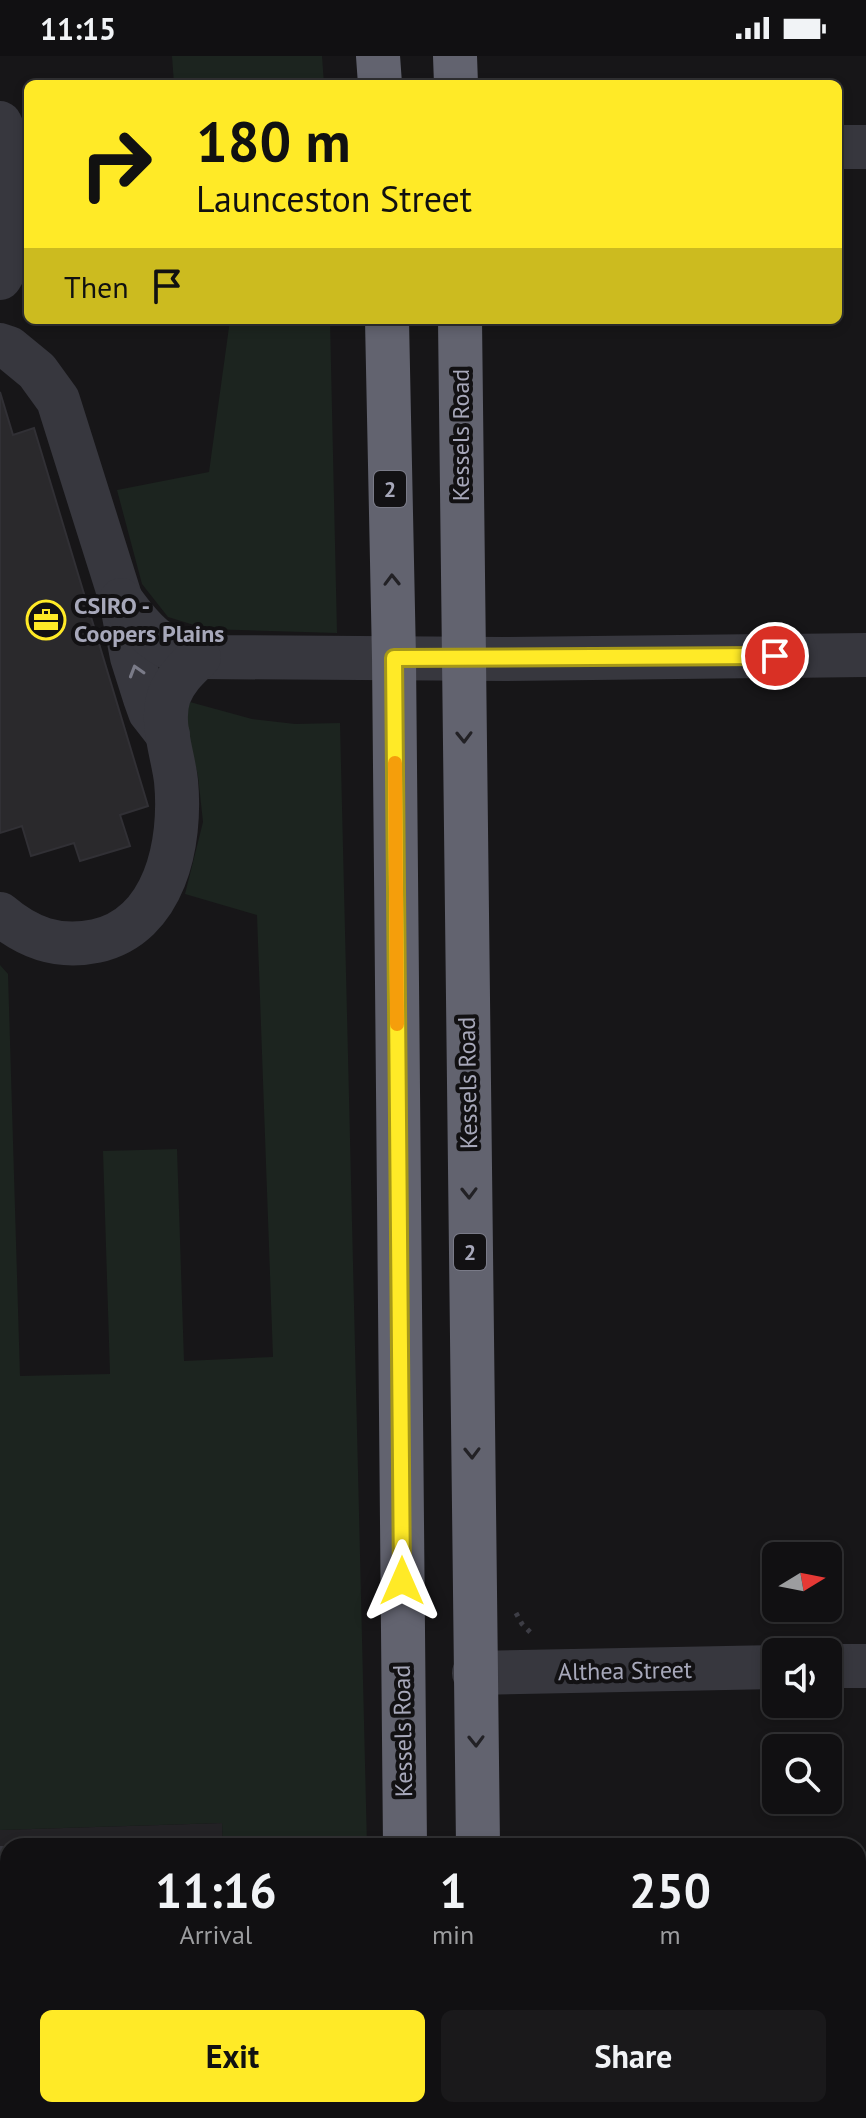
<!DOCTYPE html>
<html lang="en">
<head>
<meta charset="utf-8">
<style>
	:root { --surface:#111012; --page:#1a191b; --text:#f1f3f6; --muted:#9c9d9f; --line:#303032; --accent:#ffea27 }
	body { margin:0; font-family:"PT Sans",sans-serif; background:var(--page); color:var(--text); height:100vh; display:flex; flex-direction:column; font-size:30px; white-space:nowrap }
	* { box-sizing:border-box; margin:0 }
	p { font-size:26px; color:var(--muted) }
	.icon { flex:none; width:44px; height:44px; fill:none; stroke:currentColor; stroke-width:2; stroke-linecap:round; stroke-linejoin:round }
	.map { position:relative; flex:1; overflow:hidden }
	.sheet { position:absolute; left:0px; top:1782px; width:866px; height:280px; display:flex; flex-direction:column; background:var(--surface); border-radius:24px 24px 0 0; box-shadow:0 4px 12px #0003,0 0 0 2px var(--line) }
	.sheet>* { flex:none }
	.hud { position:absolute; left:24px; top:24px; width:818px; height:244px; border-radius:12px; box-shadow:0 4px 12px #0003,0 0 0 2px var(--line); background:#ffea27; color:#111; overflow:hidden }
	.needle { width:52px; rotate:80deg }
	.controls { position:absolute; left:762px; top:1486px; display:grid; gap:16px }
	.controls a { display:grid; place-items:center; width:80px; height:80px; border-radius:12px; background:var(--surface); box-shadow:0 4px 12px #0003,0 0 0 2px var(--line); font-size:40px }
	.pin { position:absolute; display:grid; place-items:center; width:68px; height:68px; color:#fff; margin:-34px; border:4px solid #fff; border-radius:50%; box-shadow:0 2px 8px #0007 }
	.me { position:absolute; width:88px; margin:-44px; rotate:0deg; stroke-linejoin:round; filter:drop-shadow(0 0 6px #0008) }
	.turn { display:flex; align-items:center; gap:28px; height:168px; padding:0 40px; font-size:36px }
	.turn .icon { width:104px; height:104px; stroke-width:2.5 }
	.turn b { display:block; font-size:56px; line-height:68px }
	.then { display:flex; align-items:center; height:76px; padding:0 40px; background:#0003; gap:16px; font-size:30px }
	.eta { display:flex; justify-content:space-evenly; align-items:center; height:136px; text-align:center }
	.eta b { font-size:48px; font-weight:800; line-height:56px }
	.cta { display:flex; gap:16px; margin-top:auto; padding:16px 40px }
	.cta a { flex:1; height:92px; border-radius:12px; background:var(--accent); color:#111; font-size:32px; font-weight:800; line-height:92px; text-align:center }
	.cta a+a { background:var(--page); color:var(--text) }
	.status { display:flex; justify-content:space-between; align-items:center; height:56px; padding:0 40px; background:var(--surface); direction:ltr }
	.status svg { height:22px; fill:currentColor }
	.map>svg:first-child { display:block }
</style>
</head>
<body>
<div class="status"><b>11:15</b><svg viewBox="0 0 49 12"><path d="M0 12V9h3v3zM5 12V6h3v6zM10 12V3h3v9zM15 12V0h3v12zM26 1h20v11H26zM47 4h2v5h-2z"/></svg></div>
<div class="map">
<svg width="866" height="2062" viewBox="0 0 866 2062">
	<rect width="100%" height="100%" fill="#171618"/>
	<path fill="#232225" d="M222,1767l1,23h-215v264h366v8h-374v-288z"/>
	<g fill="#1c241f">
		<path d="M172,0h150l2,28h-150z"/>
		<path d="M230,264h100l7,313 -130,-4 -39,-12 -26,-33 -25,-94 92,-18z"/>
		<path d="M179,643l73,20 43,5 45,-1 27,1123h-144l-1,-23 -222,7v-865l8,9 12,402 90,-2 -7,-223 74,-2 7,212 89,-4 -16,-442 -72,-21 18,-72 -5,-46z"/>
		<path d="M858,1859h8v203h-330l-1,-8h323z"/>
	</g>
	<path fill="#2a292c" stroke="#313035" stroke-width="2" d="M0,336l13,43 21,-7 114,378 -28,9 10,31 -50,15 -6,-18 -43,13 -9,-30 -22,7z"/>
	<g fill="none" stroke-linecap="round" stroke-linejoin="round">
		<g stroke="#3d3d45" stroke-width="5" stroke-dasharray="4 6" stroke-linecap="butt">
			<path d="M516,1557l6,11 9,9"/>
			<path d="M858,1955h8"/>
			<path d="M67,2062v-8"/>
		</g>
		<g stroke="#37373e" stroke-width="44">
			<path d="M0,67l10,22 -3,121 -7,12"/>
			<path d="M838,91h28"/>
			<path d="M0,289l9,3 28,23 21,29 63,200 11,57 13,41 5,14 18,23"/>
			<path d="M121,544c21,29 40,52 78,57l304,2 363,-4"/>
			<path d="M0,858c28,24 58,35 96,27 69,-15 86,-98 80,-160 -3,-27 -16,-58 -7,-85 6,-16 17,-27 30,-39"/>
			<path d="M828,1610h38"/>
			<path d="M474,1617l302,-6"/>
			<path d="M0,1812h8"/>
			<path d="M0,1897h8"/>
			<path d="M0,1982h8"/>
		</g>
		<g stroke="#62636f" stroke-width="44">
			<path d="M378,0l2,28"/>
			<path d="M455,0l1,28"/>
			<path d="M387,264l7,338 11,1188"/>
			<path d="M460,264l18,1526"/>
			<path d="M410,2054l1,8"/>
			<path d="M483,2054v8"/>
		</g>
	</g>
	<defs><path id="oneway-chevron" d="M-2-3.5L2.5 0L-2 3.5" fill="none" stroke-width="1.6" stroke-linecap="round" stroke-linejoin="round" transform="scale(2)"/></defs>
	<g stroke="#222125">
		<use href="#oneway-chevron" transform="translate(392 524) rotate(-91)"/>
		<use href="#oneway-chevron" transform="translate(464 681) rotate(89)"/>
		<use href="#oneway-chevron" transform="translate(469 1137) rotate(89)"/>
		<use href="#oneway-chevron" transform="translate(472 1397) rotate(89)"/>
		<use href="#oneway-chevron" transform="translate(476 1685) rotate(89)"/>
	</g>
	<use stroke="#7a7b88" href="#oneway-chevron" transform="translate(136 615) rotate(-107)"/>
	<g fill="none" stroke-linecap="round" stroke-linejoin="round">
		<g stroke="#a69819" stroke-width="20">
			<path id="route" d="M402,1525l-8,-923 381,-2"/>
		</g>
		<use href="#route" stroke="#ffea27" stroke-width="14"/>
		<path stroke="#f59e0b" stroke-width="14" d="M395,707l2,261"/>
	</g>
	<defs>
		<g id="office-ring" transform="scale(2)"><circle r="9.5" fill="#121113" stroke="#ffea27" stroke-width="1.5"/><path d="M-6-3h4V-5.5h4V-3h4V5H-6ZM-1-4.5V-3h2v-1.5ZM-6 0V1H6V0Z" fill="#ffea27"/></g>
	</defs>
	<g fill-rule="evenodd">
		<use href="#office-ring" x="46" y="564"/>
	</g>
	<g text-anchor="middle" stroke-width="8" stroke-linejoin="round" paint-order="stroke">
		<g fill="#121113" stroke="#7a7b88" stroke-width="2">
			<rect x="374" y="415" width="32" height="36" rx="6"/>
			<rect x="454" y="1178" width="32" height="36" rx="6"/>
		</g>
		<g font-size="22" font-weight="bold" fill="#a7a8ba">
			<text x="390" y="441">2</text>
			<text x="470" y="1204">2</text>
		</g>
		<g font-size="24" fill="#a7a8ba" stroke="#121113">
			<text transform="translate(461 379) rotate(-90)" y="8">Kessels Road</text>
			<text transform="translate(468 1027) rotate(-91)" y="8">Kessels Road</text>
			<text transform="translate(625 1615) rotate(-1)" y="8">Althea Street</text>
			<text transform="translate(403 1675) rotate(-91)" y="8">Kessels Road</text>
		</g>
		<g font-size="24" font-weight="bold" fill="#a7a8ba" stroke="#121113" text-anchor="start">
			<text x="74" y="558">CSIRO -<tspan x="74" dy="28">Coopers Plains</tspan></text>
		</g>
	</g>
</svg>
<div class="controls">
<a><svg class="needle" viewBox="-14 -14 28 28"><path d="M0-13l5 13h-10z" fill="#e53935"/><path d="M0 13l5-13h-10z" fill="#9c9d9f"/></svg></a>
<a><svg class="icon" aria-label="sound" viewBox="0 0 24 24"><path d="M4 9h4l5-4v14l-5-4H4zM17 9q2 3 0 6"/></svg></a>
<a><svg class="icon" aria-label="search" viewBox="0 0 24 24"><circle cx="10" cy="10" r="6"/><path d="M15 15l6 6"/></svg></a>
</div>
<div class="pin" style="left:775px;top:600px;background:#d93025"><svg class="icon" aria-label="arrive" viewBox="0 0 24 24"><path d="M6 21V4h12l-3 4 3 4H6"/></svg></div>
<svg class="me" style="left:402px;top:1525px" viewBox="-20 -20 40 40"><path d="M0-17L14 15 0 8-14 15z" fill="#ffea27" stroke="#fff" stroke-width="4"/></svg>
<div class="hud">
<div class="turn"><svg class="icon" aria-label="right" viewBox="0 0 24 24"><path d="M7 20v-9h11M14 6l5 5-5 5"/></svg><div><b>180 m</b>Launceston Street</div></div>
<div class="then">Then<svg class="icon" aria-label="arrive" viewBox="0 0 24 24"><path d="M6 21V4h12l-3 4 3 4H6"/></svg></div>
</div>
<section class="sheet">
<div class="eta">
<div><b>11:16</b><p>Arrival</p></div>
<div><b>1</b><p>min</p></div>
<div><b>250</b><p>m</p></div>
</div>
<div class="cta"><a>Exit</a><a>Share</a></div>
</section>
</div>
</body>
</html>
